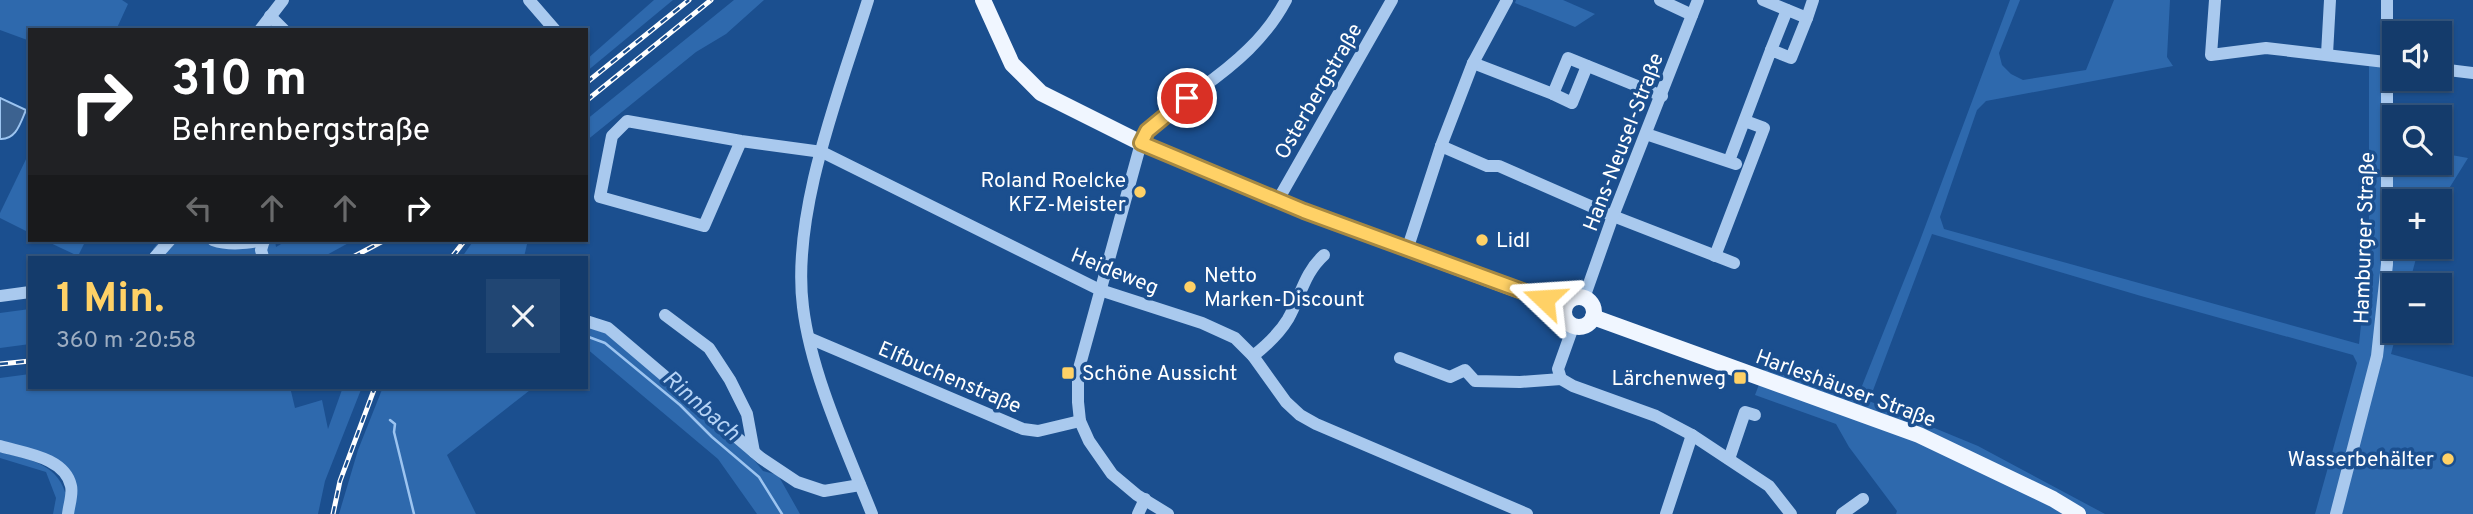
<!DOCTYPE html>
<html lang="de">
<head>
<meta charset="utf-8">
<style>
	:root { --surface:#143b6b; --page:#214673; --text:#f1f3f6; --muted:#9dadc1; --line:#33557e; --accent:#ffd166 }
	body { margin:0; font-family:Overpass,sans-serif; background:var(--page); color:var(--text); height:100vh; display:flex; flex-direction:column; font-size:26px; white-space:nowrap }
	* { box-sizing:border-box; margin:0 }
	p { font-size:23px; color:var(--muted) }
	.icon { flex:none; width:38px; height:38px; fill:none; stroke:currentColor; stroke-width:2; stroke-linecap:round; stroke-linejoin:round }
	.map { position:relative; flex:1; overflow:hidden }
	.drawer { position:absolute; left:28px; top:256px; width:560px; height:133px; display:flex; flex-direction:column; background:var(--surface); border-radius:0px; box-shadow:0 2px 5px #0004,0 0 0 2px var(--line) }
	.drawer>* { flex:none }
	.hud { position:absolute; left:28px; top:28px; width:560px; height:214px; border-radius:0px; box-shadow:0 2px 5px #0004,0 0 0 2px var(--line); background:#202124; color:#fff; overflow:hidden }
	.tools { position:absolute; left:2382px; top:21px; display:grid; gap:14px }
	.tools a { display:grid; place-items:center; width:70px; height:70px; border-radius:0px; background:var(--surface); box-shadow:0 2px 5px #0004,0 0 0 2px var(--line); font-size:35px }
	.pin { position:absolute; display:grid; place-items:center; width:60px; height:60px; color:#fff; margin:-30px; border:4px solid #fff; border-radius:50%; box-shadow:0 2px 7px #0007 }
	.me { position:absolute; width:77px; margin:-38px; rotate:290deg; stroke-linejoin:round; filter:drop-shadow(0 0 5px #0008) }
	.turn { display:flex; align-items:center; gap:24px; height:147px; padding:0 28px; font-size:32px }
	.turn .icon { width:91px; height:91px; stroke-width:2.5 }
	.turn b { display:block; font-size:49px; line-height:60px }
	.lanes { display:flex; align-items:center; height:66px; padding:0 28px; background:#0003; justify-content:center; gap:35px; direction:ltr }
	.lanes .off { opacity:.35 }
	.round { display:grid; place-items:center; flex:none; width:74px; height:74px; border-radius:0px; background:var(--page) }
	.head { display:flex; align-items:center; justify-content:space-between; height:119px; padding:0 28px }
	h1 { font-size:42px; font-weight:700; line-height:52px; color:var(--accent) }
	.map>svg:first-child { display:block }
</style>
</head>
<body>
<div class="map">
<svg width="2473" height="514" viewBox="0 0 2473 514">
	<rect width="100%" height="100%" fill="#1b4f8f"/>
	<g fill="#2e69ad">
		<path d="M0,0h122l6,4 -12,26h-86v11l-30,-11z"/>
		<path d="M654,0h19l-87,72v-12z"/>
		<path d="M734,0h30l-38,34 -30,18 -110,89v-21z"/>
		<path d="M1516,0h47l32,14 -20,13 -60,-24z"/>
		<path d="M2010,0h10l-21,53 3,12 9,9 12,6 63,-10 28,-70h56l-3,57 6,9 -187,35 -9,9 -37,107 4,12 415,115 10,-95v-186l14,4 -1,73 12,4v19h46v-10l28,5 -28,45 -46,-2v46h25l-10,38h-15v46h3l-6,23 82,23v137h-158l42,-151 -4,-8 -212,-59 -209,-62 -63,167 109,45 127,68h-209l1,-3 -48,-64 -13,-23 -81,-29 11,-29 92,30 61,-153z"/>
		<path d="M30,151v82l-30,-15v-5z"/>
		<path d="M44,240h42l-8,16z"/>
		<path d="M160,240h115l1,7 12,-7h66l-31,17h-162l-8,-8z"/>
		<path d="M474,240h54l-4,17h-62z"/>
		<path d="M30,309v35l-30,4v-35z"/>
		<path d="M586,327l20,6 144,122 13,16 15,4 22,39h-43l-39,-55 -132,-111z"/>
		<path d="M30,374v13h260l5,21 27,-8 6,29 15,-42h19l-37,94 -7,33h-265l3,-16 -10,-26 -46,-14v-6c27,7 56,11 65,40l12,-3c-3,-34 -51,-38 -77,-47v-64z"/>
		<path d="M383,387h151l-87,68 29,59h-137l19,-64z"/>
	</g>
	<path fill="#3c6290" stroke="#9cc4f0" stroke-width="2" d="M0,98l26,12c-6,14 -10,30 -26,29z"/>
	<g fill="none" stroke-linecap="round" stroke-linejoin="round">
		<g stroke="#9cc4f0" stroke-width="2.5">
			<path d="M586,336l19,7 75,62 32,32 47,40 23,37"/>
			<path d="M390,420l5,4 -1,8 20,82"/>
		</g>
		<g stroke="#a9c9ee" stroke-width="12">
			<path d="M529,0l26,30"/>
			<path d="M868,0c-28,90 -77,213 -65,307 8,67 44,144 69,207"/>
			<path d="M1660,0l32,15"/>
			<path d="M2215,0l-4,55 55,-7 128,15"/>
			<path d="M270,16l14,14"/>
			<path d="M1807,18l6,-18"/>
			<path d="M260,30l23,-30"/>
			<path d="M1771,50l16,-40"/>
			<path d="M2327,54l3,-54"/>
			<path d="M1473,63l80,31 15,-36 94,38"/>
			<path d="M2440,69l33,4"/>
			<path d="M1553,94l19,9 15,-37"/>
			<path d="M1646,134l90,30"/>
			<path d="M741,141l-37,85 -104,-29 12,-61 15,-15 114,20 81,11 278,138 102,33 33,15 18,18 33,46 14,13 16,9 211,90"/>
			<path d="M1441,146l46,20h12l114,50 121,47"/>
			<path d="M1729,161l42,-111 20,8 16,-40 -44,-18"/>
			<path d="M1278,200l114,-200"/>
			<path d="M213,240c17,6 35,3 52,0"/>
			<path d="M1407,250l34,-104 32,-83 34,-63"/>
			<path d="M1715,256l49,-128 -19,-7"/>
			<path d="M155,257l15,-17"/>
			<path d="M263,257l-2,-7 3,-10"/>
			<path d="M0,296l30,-4"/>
			<path d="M1584,298l29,-82 85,-216"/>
			<path d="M665,315l44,33 21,32 17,34 7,38"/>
			<path d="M586,321l22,7 153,130 36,24 27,9 36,-6"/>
			<path d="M1573,327l-15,42 3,10 12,7 83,30 36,19 77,51 22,28"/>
			<path d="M809,338l214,91 15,2 42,-10"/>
			<path d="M1253,356c14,-11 26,-22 35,-37 13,-23 16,-46 36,-64"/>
			<path d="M1400,358l50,19 15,-7 10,11 45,1 41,-3"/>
			<path d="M0,446c23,7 65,11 71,40 2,8 -2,19 -3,28"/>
			<path d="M1729,459l16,-47 10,3"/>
			<path d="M1138,514l7,-15"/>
			<path d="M1168,514l-31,-19 -25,-21 -23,-33 -9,-20 -2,-19v-30l63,-229c12,-24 38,-39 59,-54 35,-25 66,-51 86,-89"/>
			<path d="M1666,514l26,-79"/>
			<path d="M1842,514l21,-15"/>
			<path d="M2336,514l41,-158 10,-92v-264"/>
		</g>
		<g stroke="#f0f6ff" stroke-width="16">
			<path d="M983,0l29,64 29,29 100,50 163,68 260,96"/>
			<circle cx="1579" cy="312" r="15"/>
			<path d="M1593,317l326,118 134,64 25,15"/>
		</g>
		<g stroke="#fff" stroke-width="5">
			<g id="rail">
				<path d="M586,83l103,-83"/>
				<path d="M586,101l125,-101"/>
				<path d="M353,257l32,-17"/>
				<path d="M452,257l13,-17"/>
				<path d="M0,364l30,-3"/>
				<path d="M333,514l7,-33 35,-94"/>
			</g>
		</g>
		<use href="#rail" stroke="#1b4f8f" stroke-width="2.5" stroke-dasharray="8" stroke-linecap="butt"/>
	</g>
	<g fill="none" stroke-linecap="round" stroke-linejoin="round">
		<g stroke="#a68842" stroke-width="18">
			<path id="route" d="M1187,98l-40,33 -6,12 163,68 240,88"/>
		</g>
		<use href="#route" stroke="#ffd166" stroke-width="12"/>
	</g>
	<g fill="#ffd166" stroke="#1b4f8f" stroke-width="2.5">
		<circle cx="1140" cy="192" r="7"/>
		<circle cx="1482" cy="240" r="7"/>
		<circle cx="1190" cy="287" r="7"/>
		<rect x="1061" y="366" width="14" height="14" rx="3.5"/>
		<rect x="1733" y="371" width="14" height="14" rx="3.5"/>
		<circle cx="2448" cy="459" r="7"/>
	</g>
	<g text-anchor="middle" stroke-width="7" stroke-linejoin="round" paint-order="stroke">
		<g font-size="21" fill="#fff" stroke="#1b4f8f">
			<text transform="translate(1318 91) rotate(-60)" y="7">Osterbergstraße</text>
			<text transform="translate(1623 142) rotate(-69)" y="7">Hans-Neusel-Straße</text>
			<text transform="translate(2364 238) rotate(-88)" y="7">Hamburger Straße</text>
			<text transform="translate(1115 271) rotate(22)" y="7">Heideweg</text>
			<text transform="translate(950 377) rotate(23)" y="7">Elfbuchenstraße</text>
			<text transform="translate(1846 388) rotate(20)" y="7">Harleshäuser Straße</text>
		</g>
		<g font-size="21" fill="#fff" stroke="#1b4f8f" text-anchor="end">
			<text x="1126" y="187">Roland Roelcke<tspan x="1126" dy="24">KFZ-Meister</tspan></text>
			<text x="1496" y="247" text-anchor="start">Lidl</text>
			<text x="1204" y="282" text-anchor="start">Netto<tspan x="1204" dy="24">Marken-Discount</tspan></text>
			<text x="1082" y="380" text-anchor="start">Schöne Aussicht</text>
			<text x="1726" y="385">Lärchenweg</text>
			<text x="2434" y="466">Wasserbehälter</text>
		</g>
		<g font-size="23" font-style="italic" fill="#b5d3f5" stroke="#1b4f8f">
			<text transform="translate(702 405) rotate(41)" y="8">Rinnbach</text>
		</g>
	</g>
</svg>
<div class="tools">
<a><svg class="icon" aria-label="sound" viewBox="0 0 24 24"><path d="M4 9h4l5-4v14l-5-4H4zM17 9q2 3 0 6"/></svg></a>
<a><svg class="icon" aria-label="search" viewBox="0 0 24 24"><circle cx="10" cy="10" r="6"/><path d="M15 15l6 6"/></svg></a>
<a>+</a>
<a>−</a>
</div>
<div class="pin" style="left:1187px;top:98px;background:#d93025"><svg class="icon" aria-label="arrive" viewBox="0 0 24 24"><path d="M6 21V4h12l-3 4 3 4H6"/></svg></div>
<svg class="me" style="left:1544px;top:299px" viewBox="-20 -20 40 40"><path d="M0-17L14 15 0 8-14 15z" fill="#ffd166" stroke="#fff" stroke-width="4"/></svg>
<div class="hud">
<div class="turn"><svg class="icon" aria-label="right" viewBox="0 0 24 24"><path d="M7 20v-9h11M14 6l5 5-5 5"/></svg><div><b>310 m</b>Behrenbergstraße</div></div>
<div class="lanes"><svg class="icon off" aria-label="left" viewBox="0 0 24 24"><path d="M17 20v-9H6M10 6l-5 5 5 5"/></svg><svg class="icon off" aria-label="ahead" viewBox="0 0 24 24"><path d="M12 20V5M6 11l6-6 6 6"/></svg><svg class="icon off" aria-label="ahead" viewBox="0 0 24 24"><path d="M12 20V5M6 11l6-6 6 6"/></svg><svg class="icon" aria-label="right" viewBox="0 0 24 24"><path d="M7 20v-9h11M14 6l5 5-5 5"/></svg></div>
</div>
<section class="drawer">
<div class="head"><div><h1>1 Min.</h1><p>360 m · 20:58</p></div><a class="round"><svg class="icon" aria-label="close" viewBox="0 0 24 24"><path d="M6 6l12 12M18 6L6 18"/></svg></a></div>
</section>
</div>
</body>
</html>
